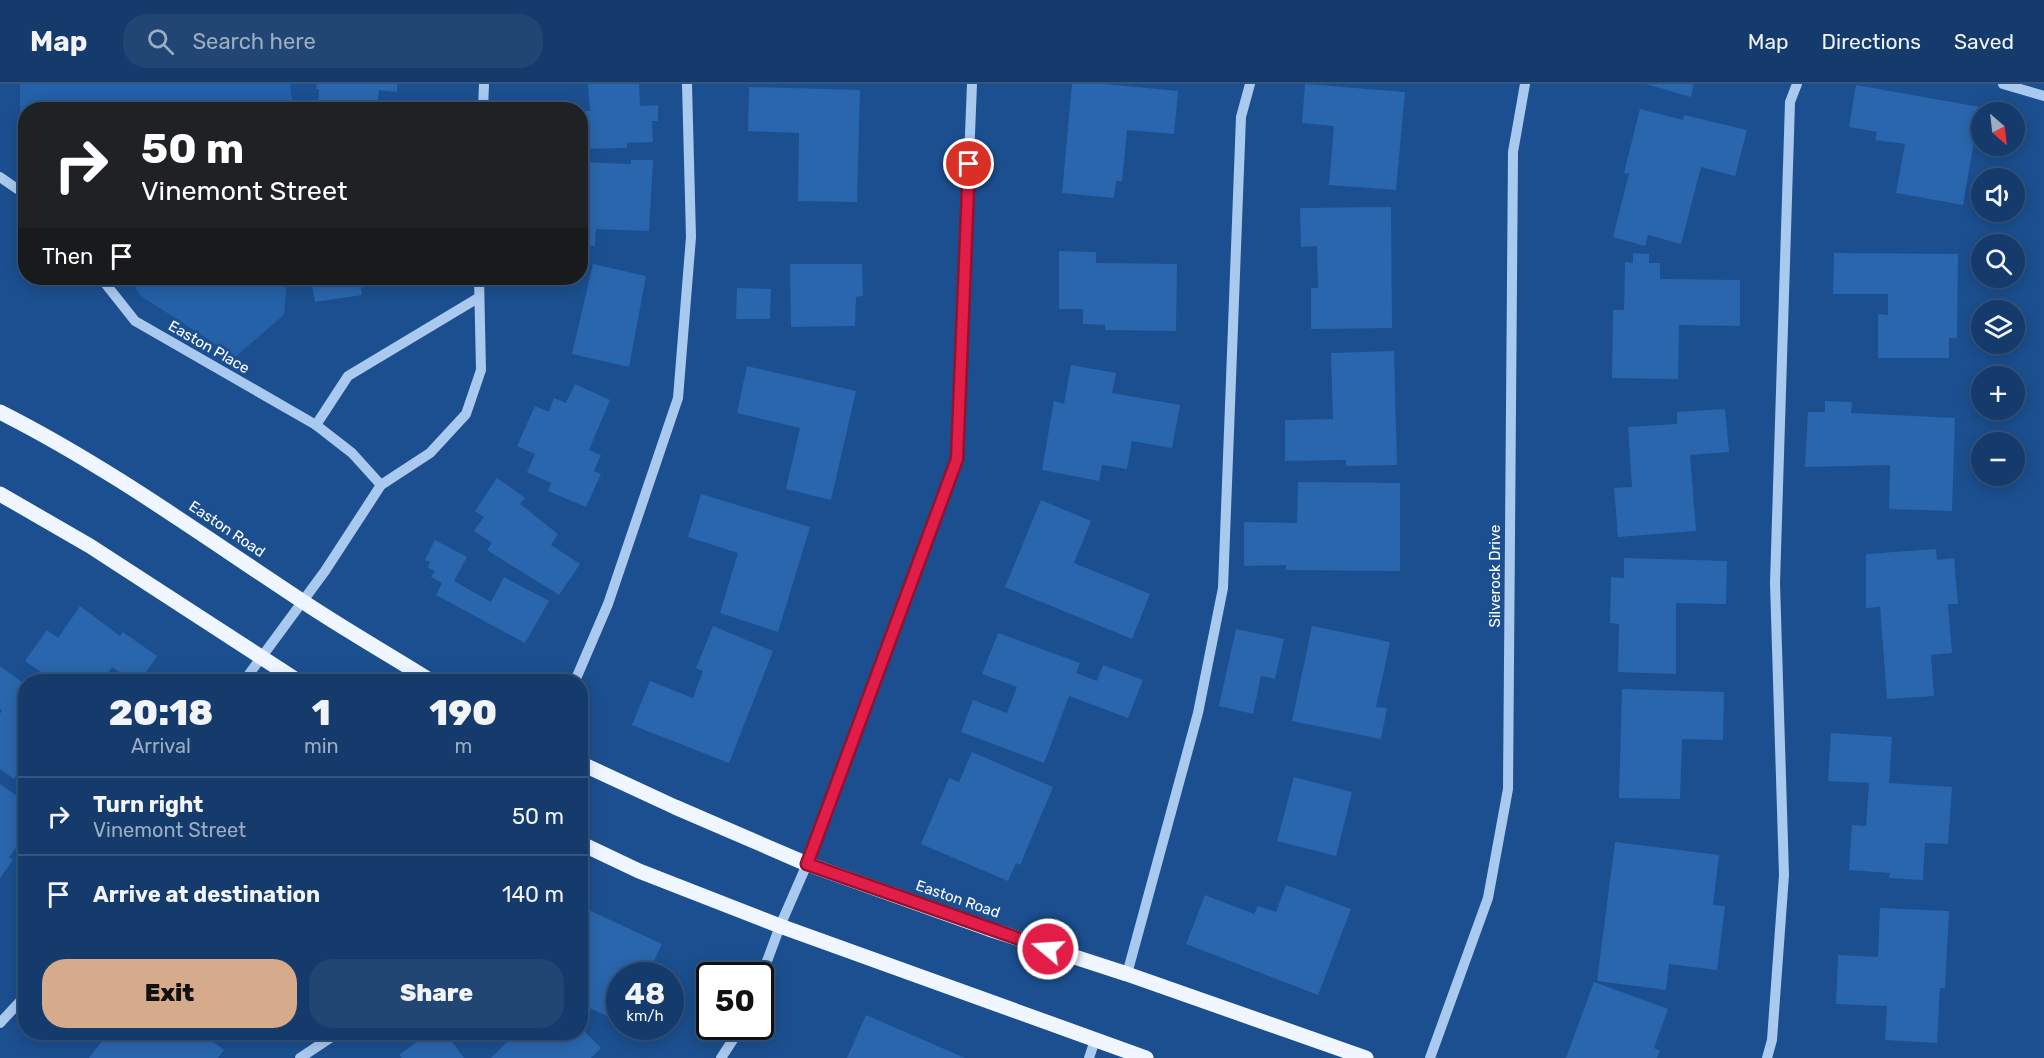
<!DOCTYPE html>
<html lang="en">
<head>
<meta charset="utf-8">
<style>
	:root { --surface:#143b6b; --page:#214673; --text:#f1f3f6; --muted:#9dadc1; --line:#33557e; --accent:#d6ab8b }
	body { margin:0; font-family:Rubik,sans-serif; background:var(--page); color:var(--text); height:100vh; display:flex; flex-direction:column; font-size:22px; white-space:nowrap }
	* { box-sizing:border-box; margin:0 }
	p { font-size:20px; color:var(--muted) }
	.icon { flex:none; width:33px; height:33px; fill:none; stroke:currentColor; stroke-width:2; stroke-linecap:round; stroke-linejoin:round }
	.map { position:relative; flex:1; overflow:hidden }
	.drawer { position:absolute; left:18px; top:590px; width:570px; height:366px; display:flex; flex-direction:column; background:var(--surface); border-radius:24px; box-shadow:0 3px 15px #0003,0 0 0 2px var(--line) }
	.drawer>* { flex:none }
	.banner { position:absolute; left:18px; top:18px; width:570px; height:183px; border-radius:24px; box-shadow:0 3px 15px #0003,0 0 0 2px var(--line); background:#202124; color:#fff; overflow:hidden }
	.needle { width:39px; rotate:152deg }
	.tools { position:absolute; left:1971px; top:18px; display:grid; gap:12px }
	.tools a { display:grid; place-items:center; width:54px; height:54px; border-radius:50%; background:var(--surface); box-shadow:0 3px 15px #0003,0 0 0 2px var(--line); font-size:30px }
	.speed { position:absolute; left:606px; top:878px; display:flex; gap:12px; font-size:30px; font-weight:700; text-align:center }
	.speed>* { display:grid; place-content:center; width:78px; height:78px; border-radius:50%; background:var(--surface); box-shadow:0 3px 15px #0003,0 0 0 2px var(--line); line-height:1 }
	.speed small { font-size:15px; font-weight:400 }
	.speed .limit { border:3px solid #111; border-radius:9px; background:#fff; color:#111 }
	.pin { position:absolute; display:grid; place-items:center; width:51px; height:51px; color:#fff; margin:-26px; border:3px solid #fff; border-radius:50%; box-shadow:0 2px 6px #0007 }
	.me { position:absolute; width:66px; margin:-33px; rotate:288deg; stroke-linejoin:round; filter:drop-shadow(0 0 4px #0008) }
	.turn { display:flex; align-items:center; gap:21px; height:126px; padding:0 24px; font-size:27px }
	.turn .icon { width:78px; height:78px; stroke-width:2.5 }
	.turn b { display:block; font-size:42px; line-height:51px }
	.then { display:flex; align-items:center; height:57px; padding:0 24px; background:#0003; gap:12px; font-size:22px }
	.eta { display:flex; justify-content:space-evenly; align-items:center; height:102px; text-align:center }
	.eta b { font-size:36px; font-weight:800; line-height:42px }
	.button { display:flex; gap:12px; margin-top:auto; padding:12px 24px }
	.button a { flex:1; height:69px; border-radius:24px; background:var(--accent); color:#111; font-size:24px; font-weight:800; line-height:69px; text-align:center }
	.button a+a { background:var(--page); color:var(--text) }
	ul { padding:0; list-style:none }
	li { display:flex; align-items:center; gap:18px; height:78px; padding:0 24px; border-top:2px solid var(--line) }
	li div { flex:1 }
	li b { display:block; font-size:22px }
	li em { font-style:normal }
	header { display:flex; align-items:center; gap:36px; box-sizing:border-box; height:84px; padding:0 30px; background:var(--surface); border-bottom:2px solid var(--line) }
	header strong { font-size:28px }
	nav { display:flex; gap:33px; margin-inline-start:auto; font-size:21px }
	.search { width:420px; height:54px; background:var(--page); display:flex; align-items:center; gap:15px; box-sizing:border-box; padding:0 21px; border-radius:24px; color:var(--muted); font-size:22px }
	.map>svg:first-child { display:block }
</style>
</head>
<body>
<header>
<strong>Map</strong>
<div class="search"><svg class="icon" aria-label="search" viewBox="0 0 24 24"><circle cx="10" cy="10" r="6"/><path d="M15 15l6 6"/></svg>Search here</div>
<nav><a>Map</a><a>Directions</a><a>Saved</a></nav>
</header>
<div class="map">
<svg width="2044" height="974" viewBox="0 0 2044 974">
	<rect width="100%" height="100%" fill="#1b4f8f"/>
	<g fill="#2461a8">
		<path d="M20,0h270l3,25 -267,1 -1,30 -5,-18z"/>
		<path d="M128,194h159l-3,37 -49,42 -94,-61z"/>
	</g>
	<g fill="#2a66ad">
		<path d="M317,0h80v8l-18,-2 -2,20h-59l1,-21h-3z"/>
		<path d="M588,0h51l1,22 18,-1v16h-6l1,21 -26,1v5l-47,1v-38h10z"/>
		<path d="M1072,0h33l73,7 -4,43 -47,-4 -5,51h-6l-2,17 -52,-5z"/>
		<path d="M1305,0l100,8 -9,98 -67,-5 5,-59 -32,-3z"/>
		<path d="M1646,0h48l-3,13z"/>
		<path d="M1856,1l124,22 -17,98 -67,-12 9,-49 -30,-4 2,-8 -28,-5z"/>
		<path d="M749,3l111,3 -3,112 -59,-1 1,-68 -51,-2z"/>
		<path d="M1640,25l43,11 1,-5 63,15 -12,46 -34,-9 -20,77 -33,-9 -3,11 -32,-9 16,-63 -5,-1z"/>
		<path d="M631,76h22l-4,71 -53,-2 -1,17h-15v-84l51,2z"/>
		<path d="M1391,123l1,121 -81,1v-41h7l-1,-42 -16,1 -1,-39z"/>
		<path d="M1059,167l37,1v11l81,1 -1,67 -71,-1v-5l-22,-1v-15h-24z"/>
		<path d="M1633,169l16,1v9h11v16l80,1v46l-61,-1 -1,54 -66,-1 1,-68h11l1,-48 8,1z"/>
		<path d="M1834,169l124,1 -1,84h-8v20h-71v-44l10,1v-21h-55z"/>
		<path d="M593,180l53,12 -17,91 -57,-13z"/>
		<path d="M790,180h72l1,32 -7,1 -1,29 -64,1z"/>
		<path d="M311,194h49l2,17 -47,7z"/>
		<path d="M737,204l34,1 -1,30h-34z"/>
		<path d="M1394,267l3,114 -51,1v-6l-61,1v-41l48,-1 -2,-66z"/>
		<path d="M1071,281l45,8 -4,20 68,12 -8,43 -40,-7 -5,28 -25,-4 -3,16 -57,-11 12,-69 10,3z"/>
		<path d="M747,282l109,25 -25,109 -45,-11 14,-61 -63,-15z"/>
		<path d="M575,300l35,16 -21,50 12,5 -7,16 7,3 -15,33 -38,-16 3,-8 -24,-11 8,-18 -18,-8 18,-40 14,6 5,-14 12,5z"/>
		<path d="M1825,317l27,1 -1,11 104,5 -3,93 -63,-2 1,-44 -85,2 3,-55h17z"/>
		<path d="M1725,325l4,43 -39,3 6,76 -78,6 -4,-49 18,-1 -4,-60 49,-3v-12z"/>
		<path d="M497,394l28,20 -5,6 38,30 -7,11 29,19 -21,31 -72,-45 5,-7 -18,-12 10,-14 -9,-6z"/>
		<path d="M1298,398l102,1v88l-114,-1v-5l-42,1v-44l53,1z"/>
		<path d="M701,410l109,33 -32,105 -58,-19 18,-60 -50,-16z"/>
		<path d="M1041,416l50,21 -17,42 76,31 -18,45 -127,-52z"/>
		<path d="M435,456l32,17 -13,24 37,21 13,-25 45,24 -24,42 -89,-48 6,-12 -11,-6 4,-6 -7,-3 2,-6 -5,-2z"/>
		<path d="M1936,465l1,11 17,-2 4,46h-10l4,49 -21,2 3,41 -47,3 -7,-92 -14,1v-54z"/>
		<path d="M1624,474l103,3 -1,43 -50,-1v71l-58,-2 1,-48 -9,-1 1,-46 13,1z"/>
		<path d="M80,522l40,30 3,-4 34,24 -17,25h-8l-20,-14 -9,14h-49l-29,-20 22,-31 11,8z"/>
		<path d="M713,542l60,25 -44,112 -97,-38 18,-44 43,17 10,-27 -7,-3z"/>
		<path d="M1312,542l78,16 -14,65 11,1 -6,31 -89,-18z"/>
		<path d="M1236,545l48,10 -9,40 -14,-3 -8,38 -34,-8z"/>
		<path d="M998,549l82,30 -4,10 21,8 6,-16 40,15 -15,38 -59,-22 -25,67 -83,-31 12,-32 34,13 10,-26 -35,-13z"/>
		<path d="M0,582l26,19v79l-12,15 -14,-10v-55l2,-4 -2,-1z"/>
		<path d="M1622,605l102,3 -1,48 -41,-1 -2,60 -61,-1z"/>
		<path d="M1831,649l61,4 -3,46 63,4 -4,57 -23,-1 -2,37 -34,-2 1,-5 -41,-3 3,-45 14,1 3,-43 -41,-2z"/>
		<path d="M972,668l81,35 -33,78 -4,-2 -8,18 -87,-37 28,-66 10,4z"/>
		<path d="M1294,693l58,15 -16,64 -59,-15z"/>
		<path d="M0,700l26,18v49l-8,-6 -9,12 4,3 -13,18z"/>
		<path d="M1615,758l104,13 -6,50 12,1 -8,64 -48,-6 -3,26 -69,-9z"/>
		<path d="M1286,801l65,24 -33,86 -132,-51 19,-49 49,19 4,-8 18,6z"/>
		<path d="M580,822l82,38 -12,26 10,5h-40v47l-37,-17 4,-10 -7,-3z"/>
		<path d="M1880,824l69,3 -4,77h-5l-3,55 -52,-3 2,-34 -51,-2 2,-49 40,2z"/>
		<path d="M1594,898l74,27 -14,39 6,3 -3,7h-91z"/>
		<path d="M866,931l99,43h-118z"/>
		<path d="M580,943l21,21 -10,10h-100l26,-26h63z"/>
		<path d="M109,948h91l24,18 -6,8h-129z"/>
		<path d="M430,948h15l19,26h-62l-3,-3z"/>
	</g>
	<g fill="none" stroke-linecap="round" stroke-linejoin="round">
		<g stroke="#a9c9ee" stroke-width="10">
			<path d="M2003,0l41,12"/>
			<path d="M483,26l1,-26"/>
			<path d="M0,93l26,18"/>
			<path d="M101,194l34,43 181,104 36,28 29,32"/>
			<path d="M316,341l32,-49 130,-78"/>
			<path d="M244,597l81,-110 56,-86 49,-32 36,-39 15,-44 -2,-92"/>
			<path d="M575,597l33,-77 70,-206 13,-161 -4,-153"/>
			<path d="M1127,890l71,-261 25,-125 18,-471 9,-33"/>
			<path d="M760,896l20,-54 27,-62 150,-405 15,-375"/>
			<path d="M0,939l26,-28"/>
			<path d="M300,974l39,-26"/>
			<path d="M721,974l21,-32"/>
			<path d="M1089,974l6,-18"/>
			<path d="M1430,974l58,-160 20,-109 5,-637 12,-68"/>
			<path d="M1767,974l5,-18 12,-165 -9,-292 15,-481 7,-18"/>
		</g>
		<g stroke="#f0f6ff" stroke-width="15">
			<path d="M0,328c107,54 203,124 302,189 42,28 86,53 129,80"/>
			<path d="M0,410l90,52 208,135"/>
			<path d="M580,679l95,44 132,57 182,65 138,45 239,84"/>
			<path d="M580,759l59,28 141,55 366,132"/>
		</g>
	</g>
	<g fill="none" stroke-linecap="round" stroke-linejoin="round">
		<g stroke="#92132f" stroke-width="15">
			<path id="route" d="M969,80l-12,295 -150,405 241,85"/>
		</g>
		<use href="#route" stroke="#e11d48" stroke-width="10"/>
	</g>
	<g text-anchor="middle" stroke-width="6" stroke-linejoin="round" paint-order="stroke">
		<g font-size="15" fill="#fff" stroke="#1b4f8f">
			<text transform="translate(209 263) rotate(30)" y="5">Easton Place</text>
			<text transform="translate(227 445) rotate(34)" y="5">Easton Road</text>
			<text transform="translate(1495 492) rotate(-90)" y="5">Silverock Drive</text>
			<text transform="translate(958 815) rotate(19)" y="5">Easton Road</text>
		</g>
	</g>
</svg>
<div class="tools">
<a><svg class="needle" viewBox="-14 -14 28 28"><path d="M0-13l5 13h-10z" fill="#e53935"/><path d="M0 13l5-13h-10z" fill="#9dadc1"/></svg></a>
<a><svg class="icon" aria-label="sound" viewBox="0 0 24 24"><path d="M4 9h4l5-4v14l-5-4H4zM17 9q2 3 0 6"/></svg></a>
<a><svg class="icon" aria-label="search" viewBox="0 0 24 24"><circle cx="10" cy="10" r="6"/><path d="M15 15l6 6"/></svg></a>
<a><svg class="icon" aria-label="layers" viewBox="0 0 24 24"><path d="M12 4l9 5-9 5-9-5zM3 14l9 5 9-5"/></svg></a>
<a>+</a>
<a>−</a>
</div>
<div class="speed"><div>48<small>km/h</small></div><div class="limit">50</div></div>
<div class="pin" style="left:969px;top:80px;background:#d93025"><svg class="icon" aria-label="arrive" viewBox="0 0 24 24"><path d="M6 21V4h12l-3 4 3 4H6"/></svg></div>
<svg class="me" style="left:1048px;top:865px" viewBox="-20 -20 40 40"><circle r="17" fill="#e11d48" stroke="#fff" stroke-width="3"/><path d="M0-11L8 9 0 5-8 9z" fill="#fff"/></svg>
<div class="banner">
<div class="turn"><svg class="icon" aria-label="right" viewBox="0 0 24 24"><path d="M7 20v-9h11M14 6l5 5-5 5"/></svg><div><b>50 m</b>Vinemont Street</div></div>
<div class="then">Then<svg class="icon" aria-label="arrive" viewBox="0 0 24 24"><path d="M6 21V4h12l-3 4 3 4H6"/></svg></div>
</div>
<section class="drawer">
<div class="eta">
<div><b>20:18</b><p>Arrival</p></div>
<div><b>1</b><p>min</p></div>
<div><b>190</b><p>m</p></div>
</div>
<ul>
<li><svg class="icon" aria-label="right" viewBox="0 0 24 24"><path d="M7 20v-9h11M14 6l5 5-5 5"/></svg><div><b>Turn right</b><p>Vinemont Street</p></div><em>50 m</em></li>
<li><svg class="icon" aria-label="arrive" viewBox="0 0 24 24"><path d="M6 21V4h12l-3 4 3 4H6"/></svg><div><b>Arrive at destination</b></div><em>140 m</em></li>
</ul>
<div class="button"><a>Exit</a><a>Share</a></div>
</section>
</div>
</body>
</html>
